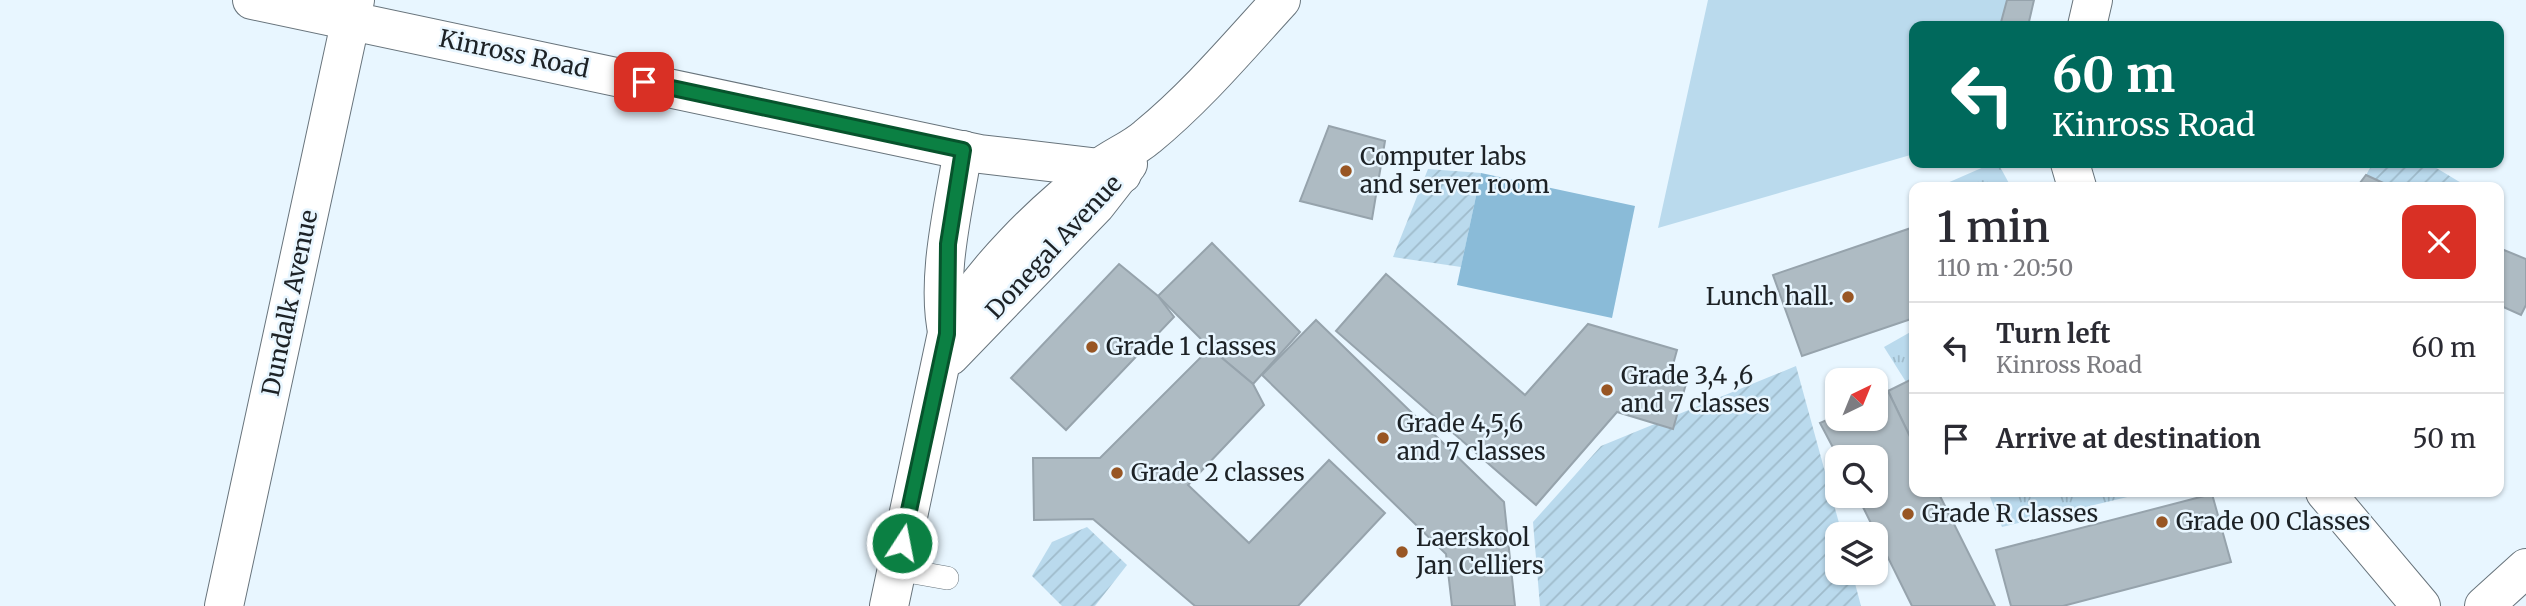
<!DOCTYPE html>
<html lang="en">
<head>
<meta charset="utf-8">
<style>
	:root { --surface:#fff; --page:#f2f2f3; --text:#2b2b33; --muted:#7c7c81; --line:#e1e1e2 }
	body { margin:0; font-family:Merriweather,serif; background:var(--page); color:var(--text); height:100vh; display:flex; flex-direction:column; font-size:26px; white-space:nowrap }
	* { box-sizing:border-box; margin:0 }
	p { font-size:23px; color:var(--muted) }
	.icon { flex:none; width:38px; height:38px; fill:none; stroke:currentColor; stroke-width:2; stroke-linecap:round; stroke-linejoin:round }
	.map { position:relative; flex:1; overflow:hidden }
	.side { position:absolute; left:1909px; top:182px; width:595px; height:315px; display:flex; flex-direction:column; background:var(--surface); border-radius:14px; box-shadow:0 2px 5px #0004 }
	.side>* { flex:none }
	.hud { position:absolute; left:1909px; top:21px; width:595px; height:147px; border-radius:14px; box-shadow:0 2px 5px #0004; background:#00695c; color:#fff; overflow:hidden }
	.needle { width:46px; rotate:43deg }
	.controls { position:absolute; left:1825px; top:368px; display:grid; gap:14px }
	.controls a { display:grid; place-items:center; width:63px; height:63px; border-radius:14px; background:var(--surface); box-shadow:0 2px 5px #0004; font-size:35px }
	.pin { position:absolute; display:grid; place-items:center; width:60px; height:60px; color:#fff; margin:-30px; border-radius:14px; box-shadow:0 4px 10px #0006 }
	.me { position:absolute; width:77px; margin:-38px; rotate:11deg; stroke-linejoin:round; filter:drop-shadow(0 0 5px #0008) }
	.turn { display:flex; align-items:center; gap:24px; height:147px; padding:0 28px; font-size:32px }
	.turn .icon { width:91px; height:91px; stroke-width:2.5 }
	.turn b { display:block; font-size:49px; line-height:60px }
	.round { display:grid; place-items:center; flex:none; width:74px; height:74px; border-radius:14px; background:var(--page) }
	.summary { display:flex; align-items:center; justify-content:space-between; height:119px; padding:0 28px }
	h1 { font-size:42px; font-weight:600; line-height:52px }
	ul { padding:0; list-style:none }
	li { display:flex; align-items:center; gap:21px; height:91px; padding:0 28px; border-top:2px solid var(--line) }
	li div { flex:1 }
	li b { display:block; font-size:26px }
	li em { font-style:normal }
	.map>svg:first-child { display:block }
</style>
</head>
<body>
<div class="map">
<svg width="2526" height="606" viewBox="0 0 2526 606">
	<defs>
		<pattern id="grass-tufts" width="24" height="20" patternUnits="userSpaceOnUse" patternTransform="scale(1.75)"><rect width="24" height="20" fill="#badaed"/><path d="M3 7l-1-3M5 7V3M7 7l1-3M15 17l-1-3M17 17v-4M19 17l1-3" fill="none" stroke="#9fbbcb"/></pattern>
		<pattern id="garden-furrows" width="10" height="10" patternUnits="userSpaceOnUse" patternTransform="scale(1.75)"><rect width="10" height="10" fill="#badaed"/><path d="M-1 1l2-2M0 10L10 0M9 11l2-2" fill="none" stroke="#9fbbcb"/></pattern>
	</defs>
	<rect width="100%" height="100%" fill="#e8f6ff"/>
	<g fill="url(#grass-tufts)">
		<path d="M1993,163h5l13,24h-73z"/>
		<path d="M1914,330v48l-8,4 -22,-35z"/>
		<path d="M1988,492h151l1,2 -138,33z"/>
	</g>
	<g fill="url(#garden-furrows)">
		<path d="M2373,163h61l-1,3 35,21h-81l-21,-12z"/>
		<path d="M1428,169l53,4 -20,94 -68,-10z"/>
		<path d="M1796,366l46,168h-4v38h14l9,34h-321l-7,-84 68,-76z"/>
		<path d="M1087,527l40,38 -32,41h-33l-30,-30 20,-34z"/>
	</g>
	<path fill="#badaed" d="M1708,0h299l-7,26h-86v128l-256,74z"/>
	<path fill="#8abbd8" d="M1481,173l154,33 -23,112 -155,-33z"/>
	<g fill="#aebbc3" stroke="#96a3ac" stroke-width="2">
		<path d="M2007,0h27l-6,26h-28z"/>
		<path d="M1329,126l56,15 -13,78 -72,-18z"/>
		<path d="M2366,175l26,12h-35z"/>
		<path d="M1914,227v91l-112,38 -29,-81z"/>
		<path d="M1212,243l88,89 -47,52 -43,-36 -52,-52z"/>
		<path d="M2499,248l27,11v46l-5,10 -22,-10z"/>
		<path d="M1119,264l39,32 16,21 -108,113 -55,-52z"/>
		<path d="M1386,274l139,121 63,-71 89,26 -8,29 17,5 -13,45 -56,-17 -81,93 -200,-174z"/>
		<path d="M1316,320l188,182 11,104h-63l-6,-52 -184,-179z"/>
		<path d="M1210,348l43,36 11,21 -76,80 61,58 80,-83 56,53 -87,93h-103l-102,-87 -59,1 -1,-62h67z"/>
		<path d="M1914,378v67l-26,-54z"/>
		<path d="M1888,391l26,54v47h24l57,114h-83l-55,-111h19v-38h-38l-18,-34 18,-8v3h38v-21z"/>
		<path d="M2212,494l19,68 -168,44h-52l-15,-56z"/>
	</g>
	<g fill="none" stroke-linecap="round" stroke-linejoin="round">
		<g stroke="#68747c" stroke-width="24">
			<path id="service" d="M896,569l51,9"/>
		</g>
		<g stroke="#68747c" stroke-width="40">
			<g id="minor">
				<path d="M252,0l728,154 120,14 22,6"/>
				<path d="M2087,26l6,-26"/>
				<path d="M2070,163l7,24"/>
				<path d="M948,336c-13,-56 6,-130 15,-186"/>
				<path d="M950,356l146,-151 32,-41"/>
				<path d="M2325,492l96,114"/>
				<path d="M224,606l131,-606"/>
				<path d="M889,606l58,-273c32,-60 96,-122 151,-164 15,-12 34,-19 49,-32 49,-40 91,-90 134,-137"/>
				<path d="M2484,606l42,-38"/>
			</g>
		</g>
		<use href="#service" stroke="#fff" stroke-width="23"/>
		<use href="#minor" stroke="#fff" stroke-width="38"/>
	</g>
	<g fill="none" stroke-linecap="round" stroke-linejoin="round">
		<g stroke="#07532c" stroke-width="18">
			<path id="route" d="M644,82l319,68 -15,94 -1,90 -45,209"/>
		</g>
		<use href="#route" stroke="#0b8043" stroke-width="12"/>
	</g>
	<g fill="#985624" stroke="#e8f6ff" stroke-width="2.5">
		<circle cx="1346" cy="171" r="7"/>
		<circle cx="1848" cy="297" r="7"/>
		<circle cx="1092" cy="347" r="7"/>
		<circle cx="1607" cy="390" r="7"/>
		<circle cx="1383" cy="438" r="7"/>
		<circle cx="1117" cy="473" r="7"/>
		<circle cx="1908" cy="514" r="7"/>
		<circle cx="2162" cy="522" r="7"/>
		<circle cx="1402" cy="552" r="7"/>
	</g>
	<g text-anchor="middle" stroke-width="5" stroke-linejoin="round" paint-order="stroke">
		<g font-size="24" fill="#1d2226" stroke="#e8f6ff">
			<text transform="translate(514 54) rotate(12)" y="8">Kinross Road</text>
			<text transform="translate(1054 247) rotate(-47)" y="8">Donegal Avenue</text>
			<text transform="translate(290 303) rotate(-78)" y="8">Dundalk Avenue</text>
		</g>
		<g font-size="24" fill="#1d2226" stroke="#e8f6ff" text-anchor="start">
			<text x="1360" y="165">Computer labs<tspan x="1360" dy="28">and server room</tspan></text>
			<text x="1834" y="305" text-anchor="end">Lunch hall.</text>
			<text x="1106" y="355">Grade 1 classes</text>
			<text x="1621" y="384">Grade 3,4 ,6<tspan x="1621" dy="28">and 7 classes</tspan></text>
			<text x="1397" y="432">Grade 4,5,6<tspan x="1397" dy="28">and 7 classes</tspan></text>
			<text x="1131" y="481">Grade 2 classes</text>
			<text x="1922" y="522">Grade R classes</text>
			<text x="2176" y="530">Grade 00 Classes</text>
			<text x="1416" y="546">Laerskool<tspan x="1416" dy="28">Jan Celliers</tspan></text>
		</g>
	</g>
</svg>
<div class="controls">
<a><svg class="needle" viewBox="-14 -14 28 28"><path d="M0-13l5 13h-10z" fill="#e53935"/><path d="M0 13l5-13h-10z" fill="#7c7c81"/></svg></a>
<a><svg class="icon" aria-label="search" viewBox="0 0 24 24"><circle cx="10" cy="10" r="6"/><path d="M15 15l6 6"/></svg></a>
<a><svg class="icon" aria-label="layers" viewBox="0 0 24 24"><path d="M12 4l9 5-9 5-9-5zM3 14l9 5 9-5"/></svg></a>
</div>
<div class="pin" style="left:644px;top:82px;background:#d93025"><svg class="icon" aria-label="arrive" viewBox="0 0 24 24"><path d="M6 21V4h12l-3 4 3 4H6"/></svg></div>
<svg class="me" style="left:902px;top:543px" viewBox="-20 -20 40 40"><circle r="17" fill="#0b8043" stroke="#fff" stroke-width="3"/><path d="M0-11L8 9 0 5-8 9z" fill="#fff"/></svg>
<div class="hud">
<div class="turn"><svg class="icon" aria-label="left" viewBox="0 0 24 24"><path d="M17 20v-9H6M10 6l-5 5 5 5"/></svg><div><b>60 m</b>Kinross Road</div></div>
</div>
<section class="side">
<div class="summary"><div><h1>1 min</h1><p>110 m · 20:50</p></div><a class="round" style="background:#d93025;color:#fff"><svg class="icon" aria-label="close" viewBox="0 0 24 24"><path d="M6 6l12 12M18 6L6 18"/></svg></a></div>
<ul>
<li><svg class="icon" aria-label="left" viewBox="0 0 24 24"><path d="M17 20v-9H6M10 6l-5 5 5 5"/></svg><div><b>Turn left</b><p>Kinross Road</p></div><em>60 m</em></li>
<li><svg class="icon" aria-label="arrive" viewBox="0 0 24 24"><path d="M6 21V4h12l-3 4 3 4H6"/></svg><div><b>Arrive at destination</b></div><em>50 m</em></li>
</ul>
</section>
</div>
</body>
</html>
